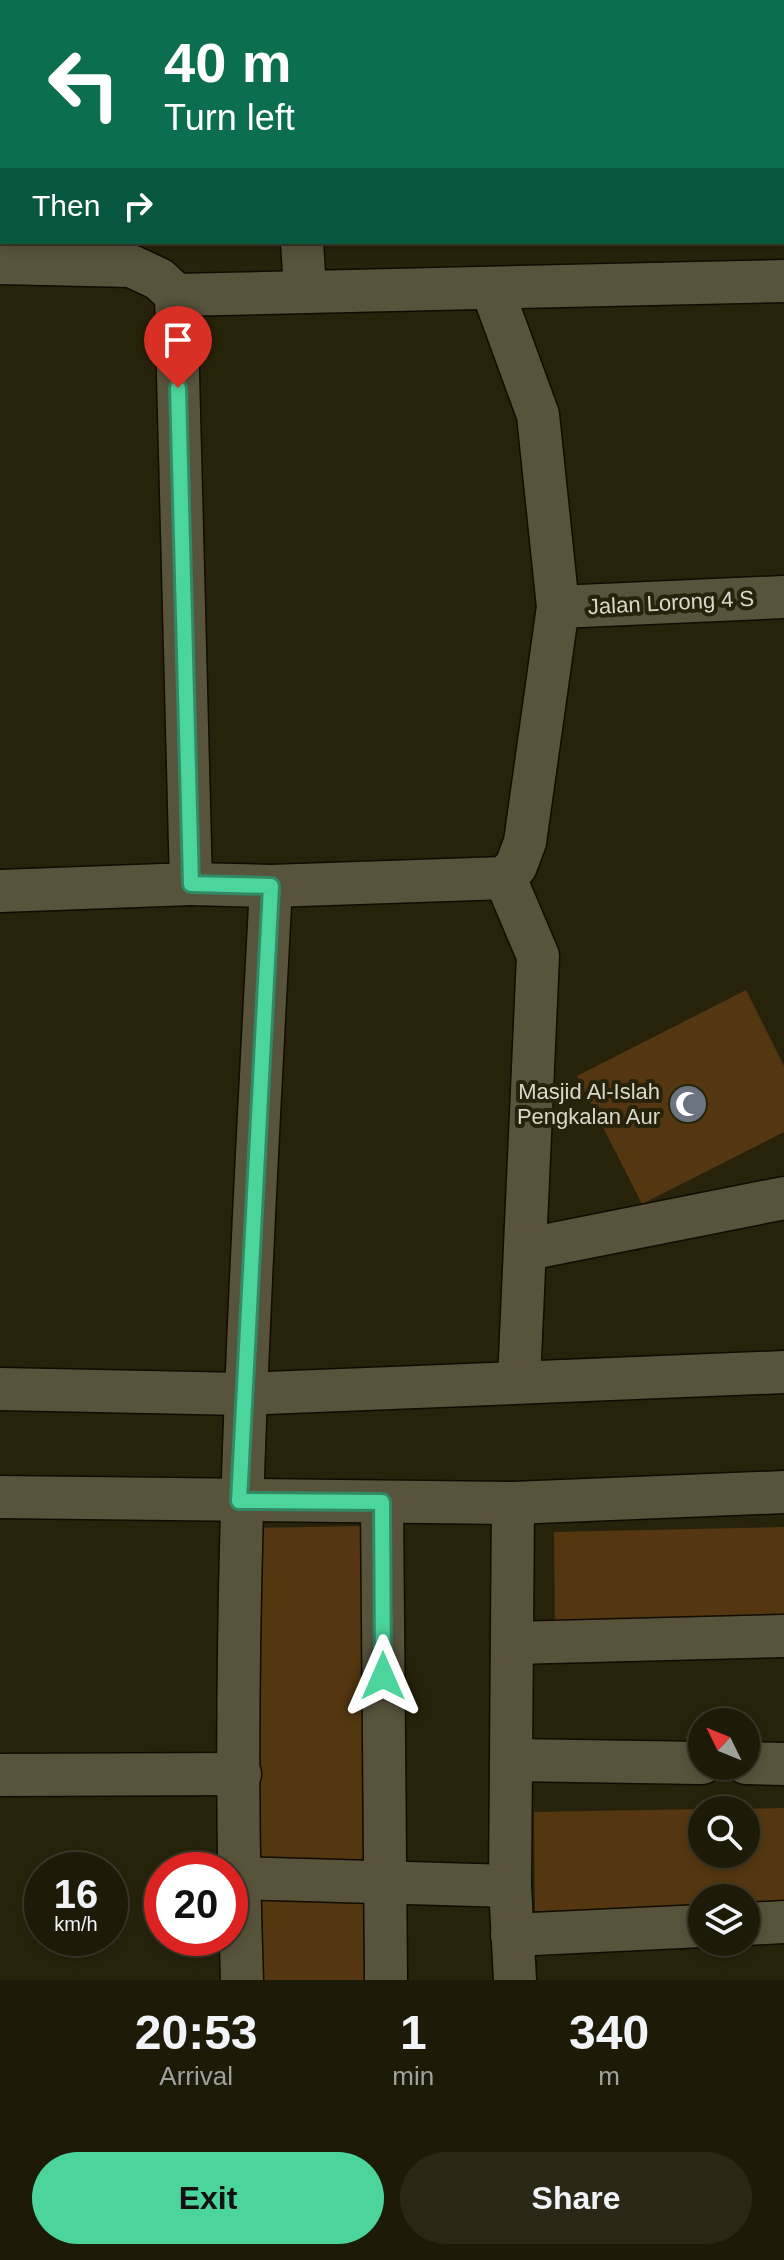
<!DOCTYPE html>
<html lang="en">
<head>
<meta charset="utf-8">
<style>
	:root { --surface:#1d1a08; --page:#2a2716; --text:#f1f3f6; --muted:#a0a19c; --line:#3b3829; --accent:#4bd49b }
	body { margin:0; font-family:Helvetica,sans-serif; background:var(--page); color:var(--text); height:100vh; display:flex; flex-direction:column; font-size:30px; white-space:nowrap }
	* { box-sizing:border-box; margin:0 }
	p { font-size:26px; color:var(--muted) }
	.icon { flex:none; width:44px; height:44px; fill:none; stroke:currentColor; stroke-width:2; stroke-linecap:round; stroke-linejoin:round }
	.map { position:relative; height:1980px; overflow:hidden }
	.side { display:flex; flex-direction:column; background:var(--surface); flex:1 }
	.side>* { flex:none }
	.top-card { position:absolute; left:0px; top:0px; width:784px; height:244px; box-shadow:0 4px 12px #0003,0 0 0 2px var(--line); background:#0b6e4f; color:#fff; overflow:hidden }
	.needle { width:52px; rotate:313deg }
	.fabs { position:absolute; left:688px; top:1708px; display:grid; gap:16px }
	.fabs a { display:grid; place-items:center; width:72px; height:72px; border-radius:50%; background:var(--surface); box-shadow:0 4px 12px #0003,0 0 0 2px var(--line); font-size:40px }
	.speed { position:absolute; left:24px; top:1852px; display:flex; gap:16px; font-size:40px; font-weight:700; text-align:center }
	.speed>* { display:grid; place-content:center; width:104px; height:104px; border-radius:50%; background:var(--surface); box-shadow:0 4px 12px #0003,0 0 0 2px var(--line); line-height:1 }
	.speed small { font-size:20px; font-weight:400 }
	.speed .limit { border:12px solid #d22; background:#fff; color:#111 }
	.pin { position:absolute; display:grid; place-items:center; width:68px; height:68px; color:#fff; margin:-82px -34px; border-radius:50% 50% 50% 0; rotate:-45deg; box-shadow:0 0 8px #0007 }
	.pin .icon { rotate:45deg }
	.me { position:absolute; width:88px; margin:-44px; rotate:0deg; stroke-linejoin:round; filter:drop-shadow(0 0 6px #0008) }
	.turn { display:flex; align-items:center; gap:28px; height:168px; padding:0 32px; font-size:36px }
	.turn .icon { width:104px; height:104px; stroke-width:2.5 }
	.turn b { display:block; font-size:56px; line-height:68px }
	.then { display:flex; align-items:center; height:76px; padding:0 32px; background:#0003; gap:16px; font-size:30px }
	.eta { display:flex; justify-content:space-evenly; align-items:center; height:136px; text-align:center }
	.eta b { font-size:48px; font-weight:800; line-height:56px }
	.button { display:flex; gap:16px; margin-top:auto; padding:16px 32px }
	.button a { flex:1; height:92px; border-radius:48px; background:var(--accent); color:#111; font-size:32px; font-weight:800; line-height:92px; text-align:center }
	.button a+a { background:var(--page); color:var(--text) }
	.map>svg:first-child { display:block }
</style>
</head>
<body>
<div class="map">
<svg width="784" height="1980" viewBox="0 0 784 1980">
	<rect width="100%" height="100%" fill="#27230b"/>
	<g fill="#543710">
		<path d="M746,990l38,76v66l-142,72 -65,-128z"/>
		<path d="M362,1526l8,336 -111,4 -4,-338z"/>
		<path d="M784,1527v102l-229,5 -1,-102z"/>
		<path d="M784,1808v99h-38v-9h-44v10l-167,3 -1,-99 168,-3v45h44v-45z"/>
		<path d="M260,1889l109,2v89h-107z"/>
	</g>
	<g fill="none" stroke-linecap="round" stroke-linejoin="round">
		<g stroke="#100c00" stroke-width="45">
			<g id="minor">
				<path d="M13,0v2"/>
				<path d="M291,2v-2"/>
				<path d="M302,242l3,47"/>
				<path d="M0,263l131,3 28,13 17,16 15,589 -191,7"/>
				<path d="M492,289l46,126 20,192 -33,235 -9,24 -11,12 33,78 -19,425"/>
				<path d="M176,295l608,-14"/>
				<path d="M558,607l226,-10"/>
				<path d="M191,884l80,2 234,-8"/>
				<path d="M528,1249l256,-51"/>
				<path d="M0,1389l244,5 540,-22"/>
				<path d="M0,1497l513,6 271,-11"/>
				<path d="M382,1502l4,478"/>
				<path d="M513,1503l-3,383 5,94"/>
				<path d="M513,1643l271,-7"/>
				<path d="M514,1760l188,3"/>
				<path d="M746,1763l38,1"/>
				<path d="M0,1775l240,-1"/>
				<path d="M238,1878l272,8"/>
				<path d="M746,1924l38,-2"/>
				<path d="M512,1935l190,-9"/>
				<path d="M242,1980c-13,-365 10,-729 29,-1094"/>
			</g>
		</g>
		<use href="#minor" stroke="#58533b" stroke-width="42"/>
	</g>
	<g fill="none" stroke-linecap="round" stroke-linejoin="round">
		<g stroke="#318a65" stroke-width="20">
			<path id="route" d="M178,388l13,496 80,2 -32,615 143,1 1,174"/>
		</g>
		<use href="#route" stroke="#4bd49b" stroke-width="14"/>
	</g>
	<defs>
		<g id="mosque-disc" transform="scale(2)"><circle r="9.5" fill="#6b7280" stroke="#27230b"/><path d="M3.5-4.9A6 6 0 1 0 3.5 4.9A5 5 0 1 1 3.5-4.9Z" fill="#fff"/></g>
	</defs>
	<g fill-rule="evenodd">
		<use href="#mosque-disc" x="688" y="1104"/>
	</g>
	<g text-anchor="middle" stroke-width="8" stroke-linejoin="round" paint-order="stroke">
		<g font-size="22" fill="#dad8ca" stroke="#27230b">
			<text transform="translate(671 602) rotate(-3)" y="8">Jalan Lorong 4 S</text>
		</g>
		<g font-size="22" fill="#dad8ca" stroke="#27230b" text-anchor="end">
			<text x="660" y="1099">Masjid Al-Islah<tspan x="660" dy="25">Pengkalan Aur</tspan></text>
		</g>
	</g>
</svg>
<div class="fabs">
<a><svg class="needle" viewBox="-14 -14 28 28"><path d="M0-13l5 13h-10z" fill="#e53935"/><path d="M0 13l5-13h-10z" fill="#a0a19c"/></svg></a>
<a><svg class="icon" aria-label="search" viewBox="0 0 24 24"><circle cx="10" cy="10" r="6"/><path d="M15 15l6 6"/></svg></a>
<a><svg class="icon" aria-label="layers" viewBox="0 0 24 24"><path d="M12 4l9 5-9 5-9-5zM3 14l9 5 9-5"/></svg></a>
</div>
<div class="speed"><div>16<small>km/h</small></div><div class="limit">20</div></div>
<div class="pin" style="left:178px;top:388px;background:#d93025"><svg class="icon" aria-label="arrive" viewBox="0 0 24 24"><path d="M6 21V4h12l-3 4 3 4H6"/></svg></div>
<svg class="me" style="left:383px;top:1676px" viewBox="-20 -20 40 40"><path d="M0-17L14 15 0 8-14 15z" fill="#4bd49b" stroke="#fff" stroke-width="4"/></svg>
<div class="top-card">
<div class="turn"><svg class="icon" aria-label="left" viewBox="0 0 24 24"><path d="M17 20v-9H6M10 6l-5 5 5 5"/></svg><div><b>40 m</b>Turn left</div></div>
<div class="then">Then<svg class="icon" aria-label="right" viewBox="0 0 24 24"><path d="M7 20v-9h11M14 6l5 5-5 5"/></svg></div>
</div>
</div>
<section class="side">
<div class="eta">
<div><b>20:53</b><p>Arrival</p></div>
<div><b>1</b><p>min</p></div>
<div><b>340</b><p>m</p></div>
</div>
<div class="button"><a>Exit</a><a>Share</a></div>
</section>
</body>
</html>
